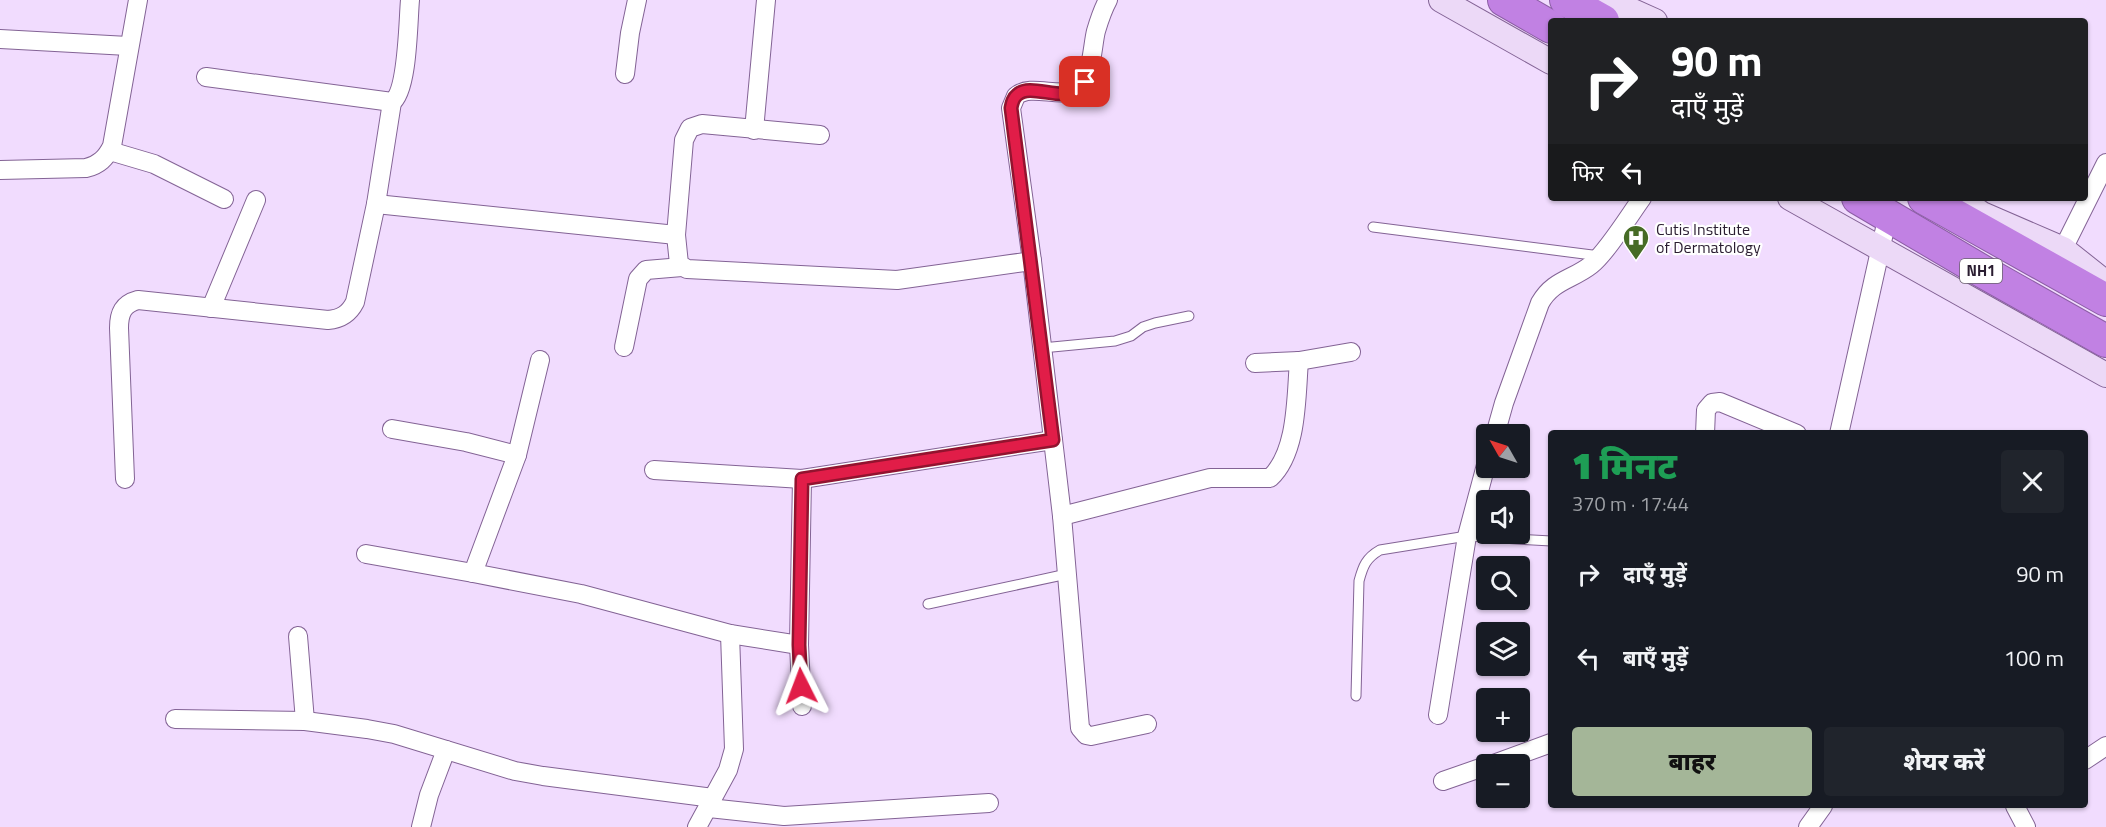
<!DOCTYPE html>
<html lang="hi">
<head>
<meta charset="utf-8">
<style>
	:root { --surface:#171b24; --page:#20242c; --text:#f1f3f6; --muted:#9ea1a6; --accent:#a4b698 }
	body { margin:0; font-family:"Titillium Web","Noto Sans Devanagari",sans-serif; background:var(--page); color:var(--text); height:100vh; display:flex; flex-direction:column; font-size:22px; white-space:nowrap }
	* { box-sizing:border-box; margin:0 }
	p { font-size:20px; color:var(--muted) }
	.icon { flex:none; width:33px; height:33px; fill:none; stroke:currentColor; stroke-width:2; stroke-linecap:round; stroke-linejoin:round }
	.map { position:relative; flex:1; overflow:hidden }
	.side { position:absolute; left:1548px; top:430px; width:540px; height:378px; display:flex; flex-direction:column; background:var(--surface); border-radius:6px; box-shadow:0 2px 4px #0004 }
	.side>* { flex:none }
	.top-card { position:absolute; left:1548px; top:18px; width:540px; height:183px; border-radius:6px; box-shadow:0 2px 4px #0004; background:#202124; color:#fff; overflow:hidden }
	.needle { width:39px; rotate:309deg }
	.tools { position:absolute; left:1476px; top:424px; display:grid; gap:12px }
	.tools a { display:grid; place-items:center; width:54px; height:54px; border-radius:6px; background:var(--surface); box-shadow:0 2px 4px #0004; font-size:30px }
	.pin { position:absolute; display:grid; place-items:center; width:51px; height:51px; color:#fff; margin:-26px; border-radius:12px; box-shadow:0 3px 9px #0006 }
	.me { position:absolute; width:66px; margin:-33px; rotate:357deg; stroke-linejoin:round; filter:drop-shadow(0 0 4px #0008) }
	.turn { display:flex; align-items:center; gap:21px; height:126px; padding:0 24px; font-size:27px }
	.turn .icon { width:78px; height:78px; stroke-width:2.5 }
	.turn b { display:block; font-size:42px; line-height:51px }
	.then { display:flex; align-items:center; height:57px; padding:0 24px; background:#0003; gap:12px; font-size:22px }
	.round { display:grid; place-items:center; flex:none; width:63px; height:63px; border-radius:6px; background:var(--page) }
	.headline { display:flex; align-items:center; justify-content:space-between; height:102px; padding:0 24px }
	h1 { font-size:36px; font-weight:800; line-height:45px; color:#1e9e55 }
	.action { display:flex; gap:12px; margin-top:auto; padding:12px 24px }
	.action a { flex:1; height:69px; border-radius:6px; background:var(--accent); color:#111; font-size:24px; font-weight:800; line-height:69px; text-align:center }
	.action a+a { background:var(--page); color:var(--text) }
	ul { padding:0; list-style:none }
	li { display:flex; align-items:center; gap:18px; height:84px; padding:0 24px }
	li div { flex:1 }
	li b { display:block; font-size:22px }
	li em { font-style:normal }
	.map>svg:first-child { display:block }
</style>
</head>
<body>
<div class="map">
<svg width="2106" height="827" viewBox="0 0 2106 827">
	<rect width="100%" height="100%" fill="#f1dcfe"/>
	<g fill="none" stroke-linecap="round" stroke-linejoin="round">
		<g stroke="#836395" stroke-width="11">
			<g id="lane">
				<path d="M1373,227l227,29"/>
				<path d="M1042,348l73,-7 16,-5 12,-9 12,-4 34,-7"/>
				<path d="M928,604l139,-30"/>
				<path d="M1356,696l3,-115c4,-15 7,-23 21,-31l87,-14 84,5"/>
			</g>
		</g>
		<g stroke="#836395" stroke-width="20">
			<g id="street">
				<path d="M1108,0c-5,9 -9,21 -12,31 -4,15 -4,54 -21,60 -19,6 -45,-7 -59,5l-5,12 21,153 30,255 18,212 6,7 5,1 56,-12"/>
				<path d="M0,39l128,7"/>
				<path d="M625,74l5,-41 7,-33"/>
				<path d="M206,77l186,25c16,-11 16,-81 18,-102"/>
				<path d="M754,130l12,-130"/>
				<path d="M820,135l-118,-11 -12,4 -6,12 -8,95 3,29 8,5 210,11 135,-19"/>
				<path d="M110,151l44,13 70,35"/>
				<path d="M0,170l86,-2c13,-3 20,-10 26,-22l26,-146"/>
				<path d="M376,204l300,31"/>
				<path d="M2054,258l9,-9 43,-86"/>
				<path d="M211,308l45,-108"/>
				<path d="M624,347l14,-68 8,-9 36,-3"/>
				<path d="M1255,363l44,-2 52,-9"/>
				<path d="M392,429l74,13 51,13"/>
				<path d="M1705,434l1,-24 6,-7 8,-1 77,32"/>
				<path d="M1839,434l49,-219"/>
				<path d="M1495,435l9,-32 36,-100c13,-23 32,-23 51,-38 16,-13 38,-49 51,-67"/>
				<path d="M654,470l148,9 251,-39"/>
				<path d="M125,479l-6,-151c0,-15 4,-24 19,-28l190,20c13,-1 21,-6 27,-18l21,-98 16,-102"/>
				<path d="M1062,516l148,-38h60c28,-26 26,-82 29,-117"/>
				<path d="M366,554l107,19 108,21 149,40 69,11"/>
				<path d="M473,573l44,-118 23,-95"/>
				<path d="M298,636l7,85"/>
				<path d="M802,706l-3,-61 3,-166"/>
				<path d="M1438,715l29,-179 19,-71"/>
				<path d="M175,719l130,2 62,8 27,5 121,37 28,5 170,22"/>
				<path d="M2085,760l21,-14"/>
				<path d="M1491,765l60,-22"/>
				<path d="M1443,781l43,-15"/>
				<path d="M2015,806l11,21"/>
				<path d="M709,808l75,8 205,-13"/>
				<path d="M421,827l8,-32 17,-45"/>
				<path d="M697,827l31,-57 6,-21 -4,-115"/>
				<path d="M1808,827l15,-21"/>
			</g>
		</g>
		<g stroke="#836395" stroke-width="26">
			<g id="secondary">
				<path d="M1441,0l110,62"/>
				<path d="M1608,0l47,21"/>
				<path d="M1790,198l316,177"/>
				<path d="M1959,198l23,16 81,35 43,34"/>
			</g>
		</g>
		<g stroke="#8c5ea5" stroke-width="34">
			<g id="highway">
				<path d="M1504,0l47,27"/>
				<path d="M1566,0l37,21"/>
				<path d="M1858,198l122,72 126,71"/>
				<path d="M1924,198l182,102"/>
			</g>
		</g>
		<use href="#lane" stroke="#fff" stroke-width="9"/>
		<use href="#street" stroke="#fff" stroke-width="18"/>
		<use href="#secondary" stroke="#ecd9f7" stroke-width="24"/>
		<use href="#highway" stroke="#c181e3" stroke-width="32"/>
	</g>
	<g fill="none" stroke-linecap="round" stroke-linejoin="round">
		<g stroke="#92132f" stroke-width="15">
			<path id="route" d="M801,686l-2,-41 3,-166 251,-39 -42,-332c1,-5 2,-10 6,-13 15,-15 54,14 68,-13"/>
		</g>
		<use href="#route" stroke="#e11d48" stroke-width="10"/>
	</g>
	<defs>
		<g id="hospital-pin" transform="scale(1.35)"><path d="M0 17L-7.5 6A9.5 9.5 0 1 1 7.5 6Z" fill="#466b25" stroke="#fff"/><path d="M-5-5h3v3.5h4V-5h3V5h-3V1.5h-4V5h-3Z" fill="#fff"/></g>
	</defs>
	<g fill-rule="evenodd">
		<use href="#hospital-pin" x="1636" y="238"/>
	</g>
	<g text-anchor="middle" stroke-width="4.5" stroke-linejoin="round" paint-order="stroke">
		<rect fill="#fff" stroke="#6a616f" stroke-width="1.5" x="1960" y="259" width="42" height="24" rx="4.5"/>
		<g font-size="15" font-weight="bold" fill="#2a1d31">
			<text x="1981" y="276">NH1</text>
		</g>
		<g font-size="16" fill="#2a1d31" stroke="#fff" text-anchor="start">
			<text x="1656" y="235">Cutis Institute<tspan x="1656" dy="18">of Dermatology</tspan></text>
		</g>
	</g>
</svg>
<div class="tools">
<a><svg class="needle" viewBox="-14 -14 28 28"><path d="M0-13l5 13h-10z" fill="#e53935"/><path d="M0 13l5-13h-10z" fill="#9ea1a6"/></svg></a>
<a><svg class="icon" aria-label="sound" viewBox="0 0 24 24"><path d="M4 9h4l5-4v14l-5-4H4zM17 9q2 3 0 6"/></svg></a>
<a><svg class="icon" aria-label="search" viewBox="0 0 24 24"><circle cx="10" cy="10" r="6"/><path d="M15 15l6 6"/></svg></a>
<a><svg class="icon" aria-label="layers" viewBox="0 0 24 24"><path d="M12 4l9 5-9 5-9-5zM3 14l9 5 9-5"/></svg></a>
<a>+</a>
<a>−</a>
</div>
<div class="pin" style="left:1085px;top:82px;background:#d93025"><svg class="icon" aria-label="arrive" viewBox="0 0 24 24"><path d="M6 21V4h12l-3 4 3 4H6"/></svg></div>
<svg class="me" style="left:801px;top:686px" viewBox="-20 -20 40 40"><path d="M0-17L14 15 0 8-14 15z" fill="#e11d48" stroke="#fff" stroke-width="4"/></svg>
<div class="top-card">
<div class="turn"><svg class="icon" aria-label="right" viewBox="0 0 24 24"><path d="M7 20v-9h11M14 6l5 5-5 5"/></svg><div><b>90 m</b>दाएँ मुड़ें</div></div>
<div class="then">फिर<svg class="icon" aria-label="left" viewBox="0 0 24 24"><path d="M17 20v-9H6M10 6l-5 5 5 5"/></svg></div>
</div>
<section class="side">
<div class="headline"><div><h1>1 मिनट</h1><p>370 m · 17:44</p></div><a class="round"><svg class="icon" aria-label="close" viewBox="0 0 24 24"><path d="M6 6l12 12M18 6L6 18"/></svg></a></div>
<ul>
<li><svg class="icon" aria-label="right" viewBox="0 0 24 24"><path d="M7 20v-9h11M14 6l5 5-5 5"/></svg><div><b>दाएँ मुड़ें</b></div><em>90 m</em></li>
<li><svg class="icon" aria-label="left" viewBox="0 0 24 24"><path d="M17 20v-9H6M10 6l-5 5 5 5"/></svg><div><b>बाएँ मुड़ें</b></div><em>100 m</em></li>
</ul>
<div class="action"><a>बाहर</a><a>शेयर करें</a></div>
</section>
</div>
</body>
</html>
